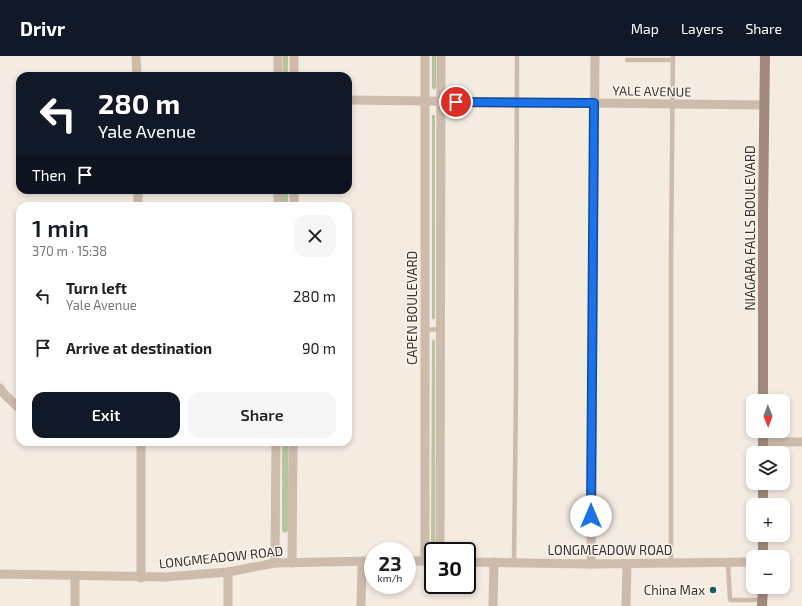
<!DOCTYPE html>
<html lang="en">
<head>
<meta charset="utf-8">
<style>
	:root { --surface:#fff; --page:#f6f6f6; --text:#222; --muted:#767676; --accent:#111827 }
	body { margin:0; font-family:"Exo 2",sans-serif; background:var(--page); color:var(--text); height:100vh; display:flex; flex-direction:column; font-size:15px; white-space:nowrap }
	* { box-sizing:border-box; margin:0 }
	p { font-size:13px; color:var(--muted) }
	.icon { flex:none; width:22px; height:22px; fill:none; stroke:currentColor; stroke-width:2; stroke-linecap:round; stroke-linejoin:round }
	.map { position:relative; flex:1; overflow:hidden }
	.sheet { position:absolute; left:16px; top:146px; width:336px; height:244px; display:flex; flex-direction:column; background:var(--surface); border-radius:12px; box-shadow:0 2px 6px #0003 }
	.sheet>* { flex:none }
	.top-card { position:absolute; left:16px; top:16px; width:336px; height:122px; border-radius:12px; box-shadow:0 2px 6px #0003; background:#111827; color:#fff; overflow:hidden }
	.needle { width:26px; rotate:179deg }
	.buttons { position:absolute; left:746px; top:338px; display:grid; gap:8px }
	.buttons a { display:grid; place-items:center; width:44px; height:44px; border-radius:8px; background:var(--surface); box-shadow:0 2px 6px #0003; font-size:20px }
	.speed { position:absolute; left:364px; top:486px; display:flex; gap:8px; font-size:20px; font-weight:700; text-align:center }
	.speed>* { display:grid; place-content:center; width:52px; height:52px; border-radius:50%; background:var(--surface); box-shadow:0 2px 6px #0003; line-height:1 }
	.speed small { font-size:10px; font-weight:400 }
	.speed .limit { border:2px solid #111; border-radius:6px; background:#fff; color:#111 }
	.pin { position:absolute; display:grid; place-items:center; width:34px; height:34px; color:#fff; margin:-17px; border:2px solid #fff; border-radius:50%; box-shadow:0 1px 4px #0007 }
	.me { position:absolute; width:44px; margin:-22px; rotate:0deg; stroke-linejoin:round; filter:drop-shadow(0 0 3px #0008) }
	.turn { display:flex; align-items:center; gap:14px; height:84px; padding:0 16px; font-size:18px }
	.turn .icon { width:52px; height:52px; stroke-width:2.5 }
	.turn b { display:block; font-size:28px; line-height:34px }
	.then { display:flex; align-items:center; height:38px; padding:0 16px; background:#0003; gap:8px; font-size:15px }
	.round { display:grid; place-items:center; flex:none; width:42px; height:42px; border-radius:12px; background:var(--page) }
	.head { display:flex; align-items:center; justify-content:space-between; height:68px; padding:0 16px }
	h1 { font-size:24px; font-weight:600; line-height:30px; color:var(--accent) }
	.button { display:flex; gap:8px; margin-top:auto; padding:8px 16px }
	.button a { flex:1; height:46px; border-radius:12px; background:var(--accent); color:#fff; font-size:16px; font-weight:600; line-height:46px; text-align:center }
	.button a+a { background:var(--page); color:var(--text) }
	ul { padding:0; list-style:none }
	li { display:flex; align-items:center; gap:12px; height:52px; padding:0 16px }
	li div { flex:1 }
	li b { display:block; font-size:15px }
	li em { font-style:normal }
	header { display:flex; align-items:center; gap:24px; box-sizing:border-box; height:56px; padding:0 20px; background:var(--accent); color:#fff }
	header strong { font-size:19px }
	nav { display:flex; gap:22px; margin-inline-start:auto; font-size:14px }
	.map>svg:first-child { display:block }
</style>
</head>
<body>
<header>
<strong>Drivr</strong>
<nav><a>Map</a><a>Layers</a><a>Share</a></nav>
</header>
<div class="map">
<svg width="802" height="550" viewBox="0 0 802 550">
	<rect width="100%" height="100%" fill="#f4ebe1"/>
	<g fill="#b8c4a0">
		<rect x="283" y="0" width="5" height="20"/>
		<path d="M432,0h4v32l-2,2 -2,-2z"/>
		<path d="M432,59h3v203l-2,2 -1,-2z"/>
		<rect x="282" y="134" width="6" height="16"/>
		<path d="M433,283l2,2v204l-2,1 -2,-1 1,-204z"/>
		<path d="M282,386h6v89l-3,2 -3,-2z"/>
	</g>
	<g fill="none" stroke-linecap="round" stroke-linejoin="round">
		<g stroke="#cdbbac" stroke-width="4.5">
			<path d="M627,4h46"/>
			<path d="M425,274l15,-1"/>
			<path d="M514,507l2,-175 1,-332"/>
			<path d="M671,507v-310l2,-197"/>
			<path d="M728,507l2,37h33"/>
		</g>
		<g stroke="#cdbbac" stroke-width="9">
			<path d="M136,0l1,20"/>
			<path d="M294,0v20"/>
			<path d="M425,0v505"/>
			<path d="M278,20v-20"/>
			<path d="M348,44l416,5"/>
			<path d="M138,134v16"/>
			<path d="M278,150v-16"/>
			<path d="M294,150v-16"/>
			<path d="M0,332l5,7 15,14"/>
			<path d="M141,386v136"/>
			<path d="M763,386h39"/>
			<path d="M440,495l1,-495"/>
			<path d="M407,505h26"/>
			<path d="M467,506l124,2 162,-2"/>
			<path d="M275,507l1,-121"/>
			<path d="M292,507l1,-121"/>
			<path d="M591,508l4,-508"/>
			<path d="M0,518l165,3 63,-5 47,-9 98,-2"/>
			<path d="M75,520v30"/>
			<path d="M228,550v-34"/>
			<path d="M361,550l1,-45"/>
			<path d="M493,550l1,-44"/>
			<path d="M626,550l1,-42"/>
		</g>
		<g stroke="#a18a7d" stroke-width="10">
			<path d="M763,345v-189l2,-156"/>
			<path d="M763,375v22"/>
			<path d="M763,449v-22"/>
			<path d="M763,501v-22"/>
			<path d="M762,550l1,-19"/>
		</g>
	</g>
	<g fill="none" stroke-linecap="round" stroke-linejoin="round">
		<g stroke="#114b97" stroke-width="10">
			<path id="route" d="M456,46l138,1 -3,413"/>
		</g>
		<use href="#route" stroke="#1a73e8" stroke-width="7"/>
	</g>
	<circle fill="#1f5a5e" stroke="#fbf5ee" stroke-width="1.5" cx="713" cy="534" r="4"/>
	<g text-anchor="middle" stroke-width="3" stroke-linejoin="round" paint-order="stroke">
		<g font-size="13" fill="#3b302b" stroke="#fbf5ee">
			<text transform="translate(652 35) rotate(1)" y="5">YALE AVENUE</text>
			<text transform="translate(750 172) rotate(-90)" y="5">NIAGARA FALLS BOULEVARD</text>
			<text transform="translate(412 252) rotate(-90)" y="5">CAPEN BOULEVARD</text>
			<text x="610" y="499">LONGMEADOW ROAD</text>
			<text transform="translate(221 501) rotate(-6)" y="5">LONGMEADOW ROAD</text>
		</g>
		<g font-size="13" fill="#3b302b" stroke="#fbf5ee" text-anchor="end">
			<text x="705" y="539">China Max</text>
		</g>
	</g>
</svg>
<div class="buttons">
<a><svg class="needle" viewBox="-14 -14 28 28"><path d="M0-13l5 13h-10z" fill="#e53935"/><path d="M0 13l5-13h-10z" fill="#767676"/></svg></a>
<a><svg class="icon" aria-label="layers" viewBox="0 0 24 24"><path d="M12 4l9 5-9 5-9-5zM3 14l9 5 9-5"/></svg></a>
<a>+</a>
<a>−</a>
</div>
<div class="speed"><div>23<small>km/h</small></div><div class="limit">30</div></div>
<div class="pin" style="left:456px;top:46px;background:#d93025"><svg class="icon" aria-label="arrive" viewBox="0 0 24 24"><path d="M6 21V4h12l-3 4 3 4H6"/></svg></div>
<svg class="me" style="left:591px;top:460px" viewBox="-20 -20 40 40"><circle r="19" fill="#fff"/><path d="M0-13L10 11 0 6-10 11z" fill="#1a73e8"/></svg>
<div class="top-card">
<div class="turn"><svg class="icon" aria-label="left" viewBox="0 0 24 24"><path d="M17 20v-9H6M10 6l-5 5 5 5"/></svg><div><b>280 m</b>Yale Avenue</div></div>
<div class="then">Then<svg class="icon" aria-label="arrive" viewBox="0 0 24 24"><path d="M6 21V4h12l-3 4 3 4H6"/></svg></div>
</div>
<section class="sheet">
<div class="head"><div><h1>1 min</h1><p>370 m · 15:38</p></div><a class="round"><svg class="icon" aria-label="close" viewBox="0 0 24 24"><path d="M6 6l12 12M18 6L6 18"/></svg></a></div>
<ul>
<li><svg class="icon" aria-label="left" viewBox="0 0 24 24"><path d="M17 20v-9H6M10 6l-5 5 5 5"/></svg><div><b>Turn left</b><p>Yale Avenue</p></div><em>280 m</em></li>
<li><svg class="icon" aria-label="arrive" viewBox="0 0 24 24"><path d="M6 21V4h12l-3 4 3 4H6"/></svg><div><b>Arrive at destination</b></div><em>90 m</em></li>
</ul>
<div class="button"><a>Exit</a><a>Share</a></div>
</section>
</div>
</body>
</html>
